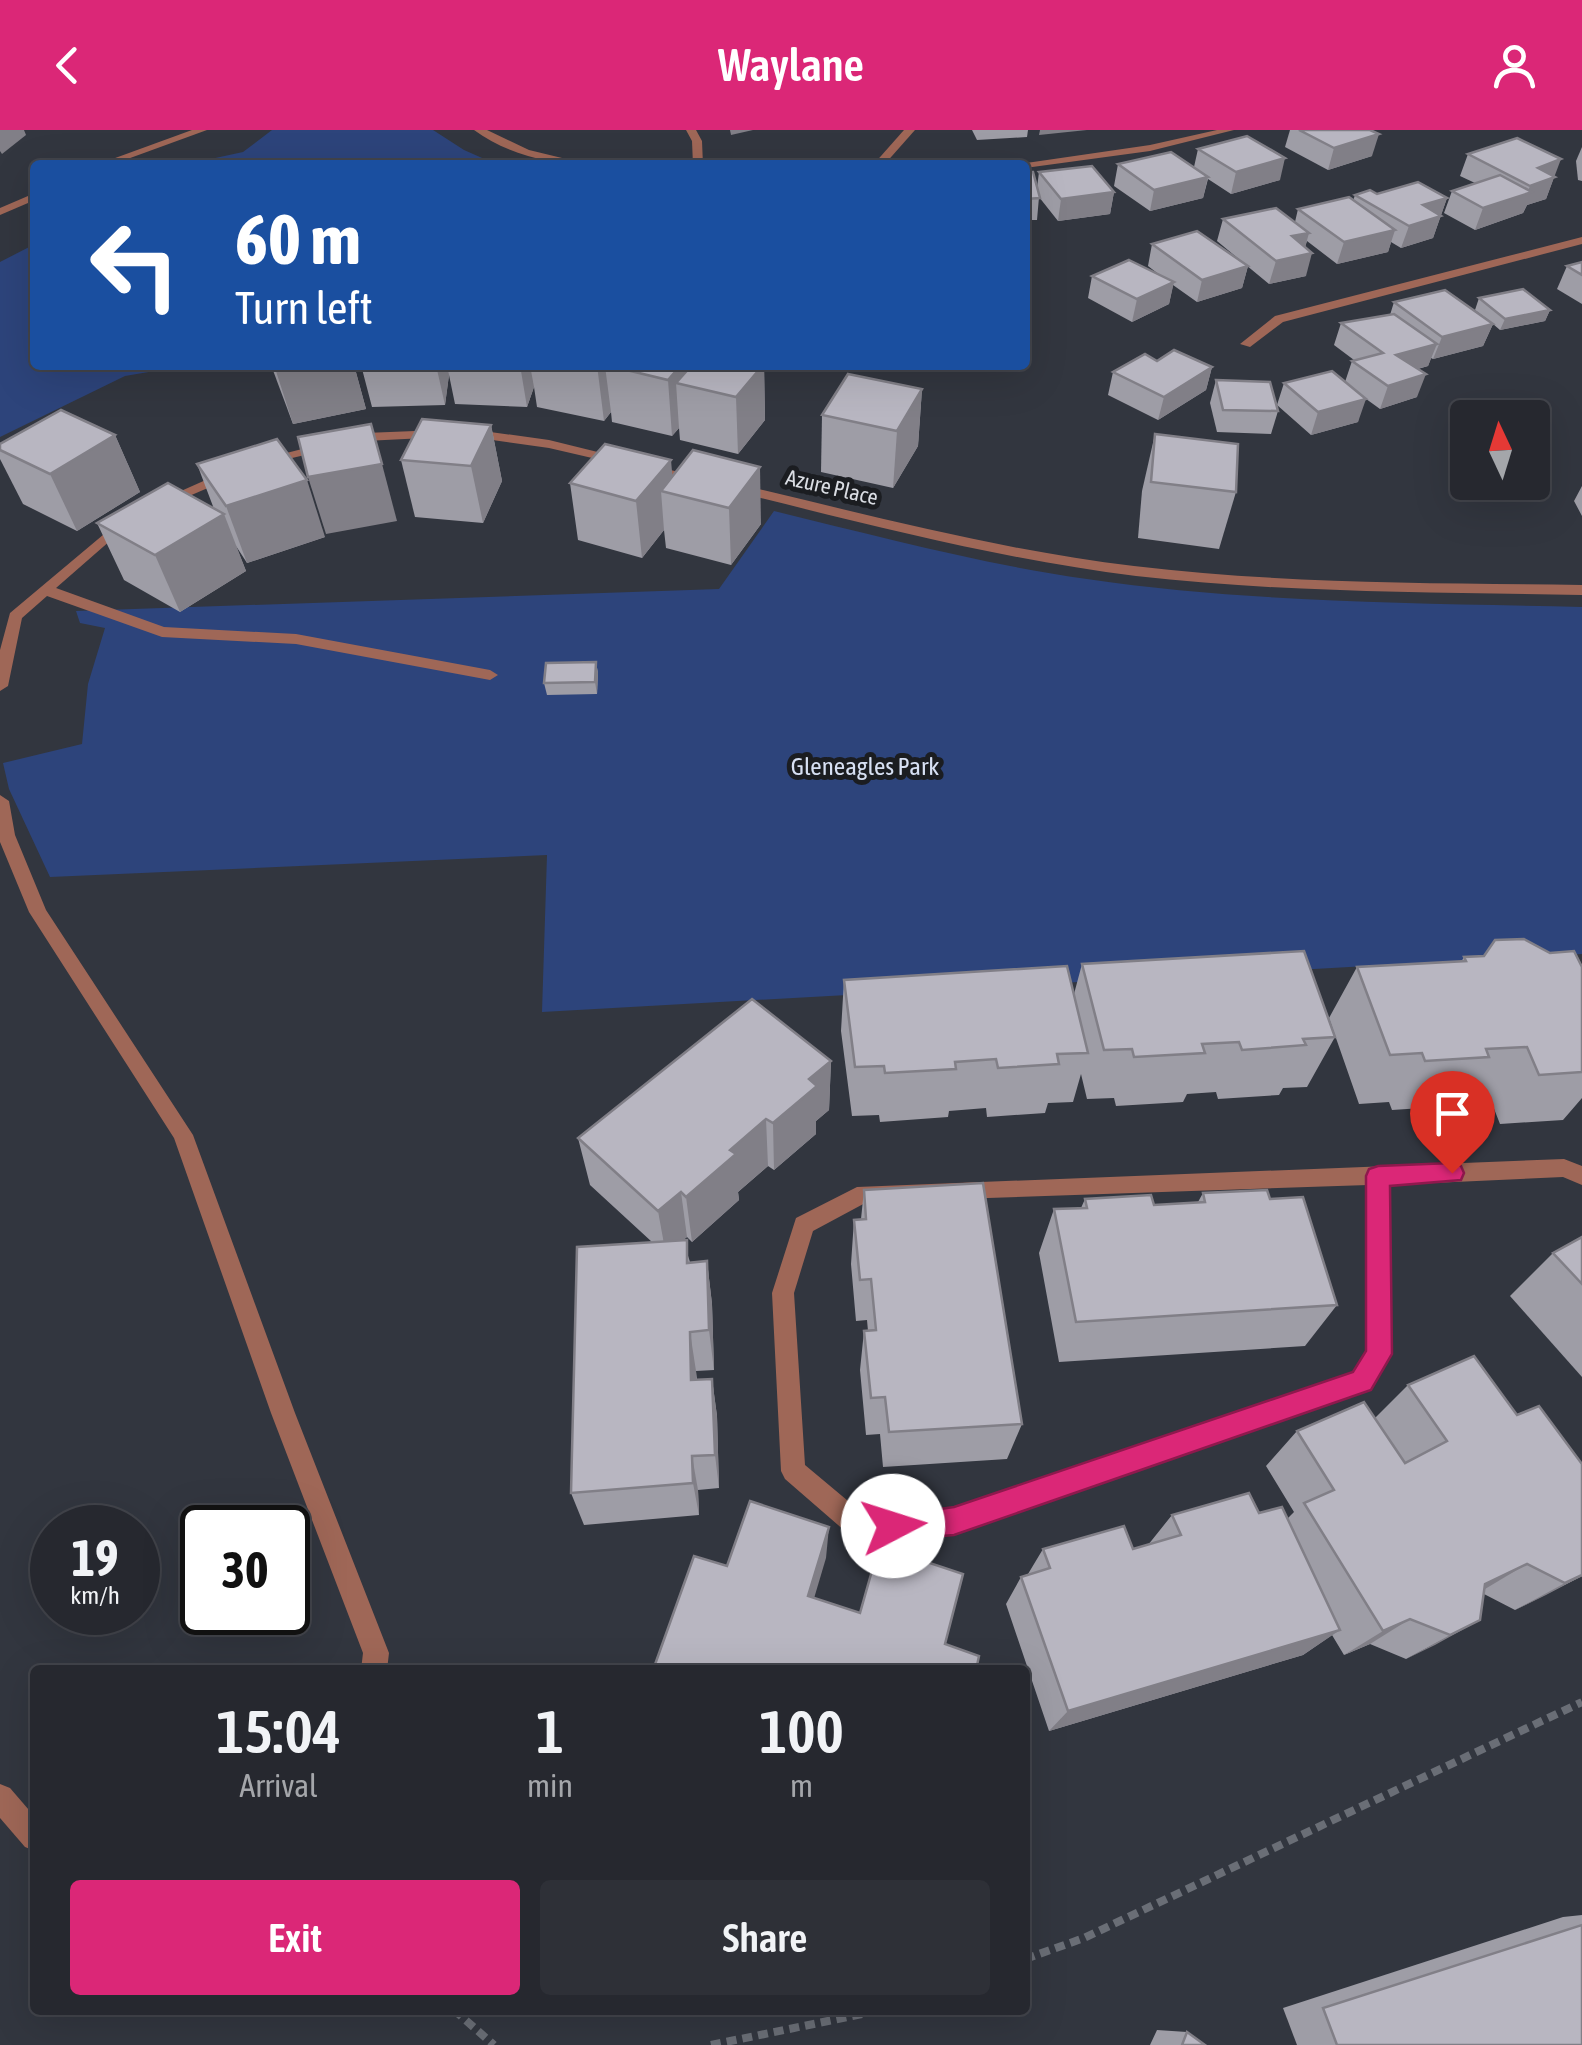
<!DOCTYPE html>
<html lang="en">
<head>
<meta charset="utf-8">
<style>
	:root { --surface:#26282f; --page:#2e3037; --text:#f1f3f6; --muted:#a4a6aa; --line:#42444b; --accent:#db2777 }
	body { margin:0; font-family:"Asap Condensed",sans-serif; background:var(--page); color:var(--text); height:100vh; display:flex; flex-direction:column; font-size:38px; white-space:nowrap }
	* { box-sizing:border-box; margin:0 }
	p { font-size:32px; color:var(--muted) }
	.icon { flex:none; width:55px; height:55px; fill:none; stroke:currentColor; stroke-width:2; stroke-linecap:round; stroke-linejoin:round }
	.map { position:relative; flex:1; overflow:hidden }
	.details { position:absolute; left:30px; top:1535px; width:1000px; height:350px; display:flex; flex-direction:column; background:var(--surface); border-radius:10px; box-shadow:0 10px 40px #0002,0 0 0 2px var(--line) }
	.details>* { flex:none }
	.top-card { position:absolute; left:30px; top:30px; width:1000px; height:210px; border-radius:10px; box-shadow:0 10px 40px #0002,0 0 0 2px var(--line); background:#1a4fa0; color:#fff; overflow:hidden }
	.needle { width:65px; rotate:356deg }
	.controls { position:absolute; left:1450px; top:270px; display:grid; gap:20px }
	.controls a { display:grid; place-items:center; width:100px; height:100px; border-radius:10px; background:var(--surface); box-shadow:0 10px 40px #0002,0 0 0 2px var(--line); font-size:50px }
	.speed { position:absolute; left:30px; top:1375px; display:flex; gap:20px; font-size:50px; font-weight:700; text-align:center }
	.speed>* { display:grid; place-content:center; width:130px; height:130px; border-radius:50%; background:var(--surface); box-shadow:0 10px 40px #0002,0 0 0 2px var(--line); line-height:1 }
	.speed small { font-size:25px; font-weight:400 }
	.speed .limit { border:5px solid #111; border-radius:15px; background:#fff; color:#111 }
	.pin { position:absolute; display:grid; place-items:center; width:85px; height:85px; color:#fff; margin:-102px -42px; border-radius:50% 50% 50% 0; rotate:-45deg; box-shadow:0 0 10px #0007 }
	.pin .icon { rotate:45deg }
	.me { position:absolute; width:110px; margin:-55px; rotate:85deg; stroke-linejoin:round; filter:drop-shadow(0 0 8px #0008) }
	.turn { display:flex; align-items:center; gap:35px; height:210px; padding:0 40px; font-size:45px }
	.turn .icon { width:130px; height:130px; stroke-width:2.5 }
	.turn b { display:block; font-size:70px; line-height:85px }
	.eta { display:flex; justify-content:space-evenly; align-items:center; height:170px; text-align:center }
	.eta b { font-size:60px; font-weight:600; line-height:70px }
	.action { display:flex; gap:20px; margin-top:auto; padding:20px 40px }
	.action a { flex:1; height:115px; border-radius:10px; background:var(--accent); color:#fff; font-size:40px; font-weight:600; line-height:115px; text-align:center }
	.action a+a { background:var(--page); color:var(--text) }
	header { display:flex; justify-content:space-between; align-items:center; height:130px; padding:0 40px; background:var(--accent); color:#fff; font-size:45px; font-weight:600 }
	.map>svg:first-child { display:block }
</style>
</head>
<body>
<header><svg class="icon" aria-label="back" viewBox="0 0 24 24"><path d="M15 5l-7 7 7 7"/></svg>Waylane<svg class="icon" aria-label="person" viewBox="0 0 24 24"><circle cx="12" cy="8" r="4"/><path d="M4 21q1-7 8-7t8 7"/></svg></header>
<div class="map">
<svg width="1582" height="1915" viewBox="0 0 1582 1915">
	<rect width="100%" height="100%" fill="#32363f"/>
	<g fill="#2d447b">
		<path d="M272,0h161l31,20 34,15h-315l60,-13z"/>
		<path d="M35,114v121h155l-65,11 -125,61v-175z"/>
		<path d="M774,381c103,25 207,53 313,68 164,24 329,24 495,28v347l-1040,58 5,-157 -497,22 -41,-88 -6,-26 79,-19 6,-60 17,-56 -25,-5 -4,-12 643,-22z"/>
	</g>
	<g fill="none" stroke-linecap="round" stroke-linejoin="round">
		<g stroke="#6a6e76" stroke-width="8" stroke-dasharray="10 6" stroke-linecap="butt">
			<path d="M1025,1829l59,-21 498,-236"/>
			<path d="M454,1880l40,35"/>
			<path d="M711,1915l171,-35"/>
		</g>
		<g fill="#9f6757" fill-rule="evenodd">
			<path d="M686,0h10l6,11 1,24h-10l-1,-24z"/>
			<path d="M469,299l80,11 158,39 -7,4 -151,-35 -85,-12 -2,-3z"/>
			<path d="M440,300l7,4 -2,3 -80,4 -103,24 -7,-4 110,-28z"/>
			<path d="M226,341l7,4 -2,3 -65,28 -12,-3z"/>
			<path d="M733,353c133,31 265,67 401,83 149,18 299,17 448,19v10c-149,-3 -298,-2 -446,-19 -138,-17 -273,-53 -408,-86v-6z"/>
			<path d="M122,389l5,1v6l-71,62 108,39 132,7 194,36 8,5 -8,5 -194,-36 -134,-7 -115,-41 -25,22 -14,68 -8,5v-41l10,-37z"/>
			<path d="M0,665l9,6 6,34 31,75 147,225 102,278 94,240 -2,17h-26l2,-17 -92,-240 -97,-275 -145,-226 -29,-70z"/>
			<path d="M0,1654l10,4 25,29v34l-10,-4 -25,-29z"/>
		</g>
		<g fill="#9f6757" fill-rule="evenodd">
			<path d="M192,0h15l-96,35h-15z"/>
			<path d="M474,0h13l42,20 62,15c-41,0 -84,-11 -117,-35z"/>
			<path d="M904,0h11l-31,35h-11z"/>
			<path d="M1217,0h17l-84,21 -125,17v-3h-12l137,-20z"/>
			<path d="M35,63v7l-35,15v-7z"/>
			<path d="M1582,107v7l-299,78 -33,25 -10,-3 35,-28z"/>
			<path d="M1564,1029l18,7v19l-19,-8 -174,8 1,169 -20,36 -416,143 -92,8 -9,-3 -68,-59 -4,-8 -9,-178 24,-75 61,-31zM1368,1055v167l-14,22 -400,135 -88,7 -61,-51 -11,-172 19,-62 54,-29z"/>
		</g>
	</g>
	<g fill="#9e9da6">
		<path d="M972,0h56l-1,7 -50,3z"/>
		<path d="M1290,0h80l2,26 -44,14 -43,-23z"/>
		<path d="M1582,17v34l-4,-1 -2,-19z"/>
		<path d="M1198,19l82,31 -49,14 -23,-15 -5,19 -53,13 -36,-25 4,-22 76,3z"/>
		<path d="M1468,24l86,23 -8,22 -19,6 -4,8 -48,17 -31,-17 8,-22 23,-8 -15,-7z"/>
		<path d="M1025,42l12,16 2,-16 75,20 -4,22 -52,7 -19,-24 -2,23h-12z"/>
		<path d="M1377,64l70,4 -14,40 -32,10 -10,-6 -3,10 -51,12 -30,-23 -2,6 1,29 -37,8 -52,-43 6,-22 72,3 3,-13 55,-8 2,-6z"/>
		<path d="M1152,114l96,22 -6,22 -45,14 -24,-17 -4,19 -37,18 -44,-24 4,-22h69l-13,-10z"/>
		<path d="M1582,132v42l-25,-15 10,-23z"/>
		<path d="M1479,168l71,12 -5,11 -45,9 -7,-6 -10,22 -50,13 -2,-1 -3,8 -10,3 -1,28 -37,12 -18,-13 -4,26 -47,13 -34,-30 7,-22 61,-1 7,-21 2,-1 -20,-15 7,-22 49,-8 4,-13 93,17 -12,-9z"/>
		<path d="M1157,231l55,6 -6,23 -48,30 -50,-25 5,-23z"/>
		<path d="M271,235h83l12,44 -73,15z"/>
		<path d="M361,235h403l1,55 -27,34 -58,-14 -1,-12 -7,8 -60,-14 -1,-10 -7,9 -67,-14 -3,-20 -7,20 -72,-3 -6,-29 -4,30 -73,2z"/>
		<path d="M1216,250l62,31 -7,23 -54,-2 -7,-29z"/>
		<path d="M922,259l-4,57 -25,42 -72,-16 1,-57z"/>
		<path d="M491,295l11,56 -19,42 -68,-6 -14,-57z"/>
		<path d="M1155,304l81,58 -17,57 -81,-11 4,-47z"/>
		<path d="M115,305l25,57 -63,39 -54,-27 -23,-45v-15z"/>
		<path d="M197,334l128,73 -78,26 -11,-17 10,25 -66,41 -56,-32 -27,-57 117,-14z"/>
		<path d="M672,347l89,47 -30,41 -65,-17 -2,-18 -22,28 -64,-18 -8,-57z"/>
		<path d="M1582,356v30l-8,-15z"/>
		<path d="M596,532l2,11 -1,21 -50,1 -3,-12z"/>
		<path d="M1550,823l32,14v131l-19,22 -63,4 -11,-28 -31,2 -5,8 -61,4 -3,-8 -30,2 -30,-86 28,-51 104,-5 3,-5z"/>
		<path d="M1082,834l253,73 -28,50 -24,1 -4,7 -61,4 -2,-7 -29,2 -4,8 -67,4 -2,-8 -27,1 -6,-25 -8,28 -25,1 -3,10 -58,4 -1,-9 -37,3 -1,6 -68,5 -1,-7 -27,1 -11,-85 3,-51 230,14z"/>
		<path d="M831,931l-2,49 -13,11v13l-42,36 -6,-4 -30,26 1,8 -47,42 -5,-5 -4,3 7,22 17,-1 5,43 2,66 -18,1 1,9 15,-1 5,37 2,72 -21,2 1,25 -115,10 -13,-32 81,-251 -62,-57 -12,-47z"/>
		<path d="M864,1060l158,234 -15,35 -124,8 -3,-33 -14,1 -6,-65 4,-39h4l-1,-11 -11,1 -5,-57 3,-44 7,-1z"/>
		<path d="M1203,1063l67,6 67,106 -32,41 -246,16 -20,-109 15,-44 27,-1 4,-9 69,6 44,-3z"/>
		<path d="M1582,1107v140l-72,-81 43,-43z"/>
		<path d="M1408,1255l174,191 -67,34 -31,-16 -4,26 -74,39 -36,-15 -26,11 -12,-20 -29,20 -254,76 -43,-127 15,-27 7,-3 15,-25h90l15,-4 24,-30 87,-2 28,6 7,-7 -28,-46 31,-35 78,-13z"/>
		<path d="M1582,1785v130h-285l-14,-37 280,-91z"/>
		<path d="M1157,1900l30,2 18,13h-55z"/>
	</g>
	<g fill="#817f87">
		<path d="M0,0h24l2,5 -24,19 -2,-3z"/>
		<path d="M730,0h23l-22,5z"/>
		<path d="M1040,0h47l-48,5z"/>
		<path d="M1379,4l-7,22 -44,14 6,-22z"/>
		<path d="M1285,28l-5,22 -49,14 5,-22z"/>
		<path d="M1561,29l-15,40 -19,6 -4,8 -48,17 8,-22 44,-15 11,-25z"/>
		<path d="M1208,47l-5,21 -53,13 4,-21z"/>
		<path d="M1114,62l-4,22 -52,7 3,-22z"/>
		<path d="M1447,68l-14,40 -32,10 8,-22 14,-21z"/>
		<path d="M1395,100l-7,22 -51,12 7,-22z"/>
		<path d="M1309,103l-6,22 -11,-19z"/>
		<path d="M1312,123l-6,23 -37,8 7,-23z"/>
		<path d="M1248,136l-6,22 -45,14 5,-22z"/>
		<path d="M1174,152l-5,22 -37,18 5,-23z"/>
		<path d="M1550,180l-5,11 -45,9 5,-11z"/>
		<path d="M1493,194l-10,22 -50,13 9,-22z"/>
		<path d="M1437,214l-9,22 -41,11 9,-22z"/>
		<path d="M289,235h65l12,44 -73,15 -18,-56z"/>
		<path d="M436,235h11l2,10 -4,30z"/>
		<path d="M520,235h10l4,22 -7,20z"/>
		<path d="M597,235h35l-27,1 6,46 -7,9z"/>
		<path d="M681,235h19l-24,18 3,45 -7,8 -4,-56z"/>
		<path d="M764,235l1,55 -27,34 -2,-57z"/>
		<path d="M1212,237l-6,23 -48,30 6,-23z"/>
		<path d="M1426,244l-9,23 -37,12 8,-23z"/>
		<path d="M922,259l-4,57 -25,42 4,-57z"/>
		<path d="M1366,269l-8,23 -47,13 7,-23z"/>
		<path d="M491,295l11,56 -19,42 -12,-57z"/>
		<path d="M115,305l25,57 -63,39 -27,-57z"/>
		<path d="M671,330l3,34 -13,-3 3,39 -22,28 -6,-57z"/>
		<path d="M382,334l15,57 -71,13 -18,-57z"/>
		<path d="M760,337l1,57 -30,41 -2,-57z"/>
		<path d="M307,350l18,57 -78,26 -21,-57z"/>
		<path d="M224,384l22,57 -66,41 -25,-57z"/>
		<path d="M596,532l2,11 -1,21 -2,-12z"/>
		<path d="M831,931l-2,49 -13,11v13l-42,36 -1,-47 36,-44z"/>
		<path d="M766,989l2,47 -30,26 1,8 -47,42 -6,-45 44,-47z"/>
		<path d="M681,1062l6,45 -21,18 -8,-44z"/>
		<path d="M707,1131l5,43 2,66 -5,-40z"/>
		<path d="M690,1202l6,39 1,47 -6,-38z"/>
		<path d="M712,1249l5,37 2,72 -4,-33z"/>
		<path d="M692,1326l6,34 1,25 -6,-32z"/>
		<path d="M829,1397l-3,31 -19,64 1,-26z"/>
		<path d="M1527,1434l-47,28 5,-8z"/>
		<path d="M1582,1446l-36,19 -31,15 50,-27z"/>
		<path d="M1410,1489l-40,25 -26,11 39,-24z"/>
		<path d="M1480,1490l-45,25 -29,14 44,-24z"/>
		<path d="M1340,1500l-37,25 -254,76 19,-20z"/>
	</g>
	<g fill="#b8b6c1" stroke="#817f87" stroke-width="2.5">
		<path d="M1299,0h71l9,4 -45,14z"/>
		<path d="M1247,6l38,22 -49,14 -38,-23z"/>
		<path d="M1517,8l44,21 -23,9 17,9 -25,9 -62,-32z"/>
		<path d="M1171,22l37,25 -54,13 -36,-26z"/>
		<path d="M1092,36l22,26 -53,7 -22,-27z"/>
		<path d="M1025,42h8l7,26 -15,1z"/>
		<path d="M1500,45l32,17 -49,16 -31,-17z"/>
		<path d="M1418,52l29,16 -24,7 18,11 -32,10 -54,-31 15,-5 7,4z"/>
		<path d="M1349,67l46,33 -51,12 -46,-33z"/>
		<path d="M1276,78l33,25 -17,3 20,17 -36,8 -53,-42z"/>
		<path d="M1197,101l51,35 -46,14 -50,-36z"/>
		<path d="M1129,130l45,22 -37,17 -45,-23z"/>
		<path d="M1582,132v13l-15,-9z"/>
		<path d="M1523,159l27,21 -45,9 -26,-21z"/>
		<path d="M1445,160l48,34 -51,13 -48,-35z"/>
		<path d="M1394,184l43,30 -41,11 30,19 -38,12 -36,-25 31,-8 -42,-30z"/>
		<path d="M1174,220l38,17 -48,30 -51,-25 32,-18 12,7z"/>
		<path d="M606,235h75l-13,15z"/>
		<path d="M692,235h71l-27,32 -60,-14z"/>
		<path d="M1332,241l34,28 -48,13 -34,-29z"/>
		<path d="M848,244l74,15 -25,42 -75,-16z"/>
		<path d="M1216,250l54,2 8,29 -55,-1z"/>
		<path d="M61,280l54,25 -65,39 -50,-24v-6z"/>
		<path d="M422,289l69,6 -20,41 -70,-6z"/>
		<path d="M371,294l11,40 -74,13 -10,-40z"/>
		<path d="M1155,304l83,10 -2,48 -85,-10z"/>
		<path d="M277,309l30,41 -81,26 -29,-42z"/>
		<path d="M605,314l66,16 -35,41 -66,-18z"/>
		<path d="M693,320l67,17 -31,41 -68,-17z"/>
		<path d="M168,353l56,31 -69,41 -58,-32z"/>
		<path d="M596,532l-1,20 -51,1 2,-20z"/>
		<path d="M1524,809l26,14 24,-2 8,16v105l-43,3 -12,-28 -41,2 3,8 -64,4 -3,-8 -32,2 -33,-88 109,-6 -2,-4 20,-1 11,-16z"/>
		<path d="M1304,821l31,86 -32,2 3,6 -64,5 -3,-8 -37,2 3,9 -71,4 -2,-8 -28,1 -22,-86z"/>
		<path d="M1067,836l21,87 -31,1 2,10 -61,4 -2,-9 -41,3 1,7 -71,4 -1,-7 -29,1 -11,-87z"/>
		<path d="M752,869l79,62 -22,18 8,7 -44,37 -7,-4 -36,31 6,4 -50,43 -5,-5 -23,19 -80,-73z"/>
		<path d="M983,1053l39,241 -133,8 -4,-35 -14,1 -7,-67 12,-1 -5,-51 -11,1 -6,-60 12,-1 -2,-29z"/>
		<path d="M1267,1060l3,9 33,-2 34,108 -261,17 -22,-113 33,-1 -2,-9 66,-4 3,10 51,-3 -2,-9z"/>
		<path d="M1582,1107v47l-29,-31z"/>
		<path d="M687,1110v23l20,-2 2,69 -19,2 1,48 21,-1 3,76 -23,1 1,27 -122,10 6,-246z"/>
		<path d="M1474,1226l43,59 22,-9 43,58v111l-17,8 -38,-19 -42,20 -5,36 -30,15 -40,-16 -27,12 -79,-128 30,-13 -37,-59 67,-29 41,61 42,-22 -39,-56z"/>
		<path d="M1249,1363l10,20 23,-6 58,123 -272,81 -47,-134 29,-9 -7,-19 81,-23 9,23 48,-14 -9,-20z"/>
		<path d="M750,1371l79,26 -21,69 52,17 19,-67 84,28 -18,70 34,12 -3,14h-323l41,-114 33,10z"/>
		<path d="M1582,1795v120h-245l-14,-37z"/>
		<path d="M1187,1902l18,13h-23z"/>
	</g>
	<path fill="#db2777" stroke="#8e194d" stroke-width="2.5" d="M1452,1033l9,3 3,7 -3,7 -71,6 2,168 -21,36 -417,145 -61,5 -10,-4 -4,-10 4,-9 71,-10 399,-135 13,-21v-175l3,-7 9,-3z"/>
	<g text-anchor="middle" stroke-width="10" stroke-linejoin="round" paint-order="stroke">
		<g font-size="22" fill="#dadde3" stroke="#1b1d21">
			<text transform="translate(832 357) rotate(13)" y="8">Azure Place</text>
		</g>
		<g font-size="25" fill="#d7e0f3" stroke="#1b1d21">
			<text x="865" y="645">Gleneagles Park</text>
		</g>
	</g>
</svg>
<div class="controls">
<a><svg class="needle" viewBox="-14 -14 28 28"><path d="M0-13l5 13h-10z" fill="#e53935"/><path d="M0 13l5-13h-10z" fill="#a4a6aa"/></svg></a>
</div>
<div class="speed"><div>19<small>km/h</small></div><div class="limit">30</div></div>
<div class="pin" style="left:1452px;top:1043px;background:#d93025"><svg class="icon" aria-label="arrive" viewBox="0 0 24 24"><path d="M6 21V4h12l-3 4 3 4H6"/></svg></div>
<svg class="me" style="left:893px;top:1396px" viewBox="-20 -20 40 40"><circle r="19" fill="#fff"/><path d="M0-13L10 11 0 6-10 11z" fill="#db2777"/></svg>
<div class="top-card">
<div class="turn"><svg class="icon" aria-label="left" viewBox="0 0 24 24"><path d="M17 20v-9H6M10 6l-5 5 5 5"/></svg><div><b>60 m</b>Turn left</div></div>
</div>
<section class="details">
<div class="eta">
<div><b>15:04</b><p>Arrival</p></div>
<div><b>1</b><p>min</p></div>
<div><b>100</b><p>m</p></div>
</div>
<div class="action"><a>Exit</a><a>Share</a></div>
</section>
</div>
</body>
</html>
